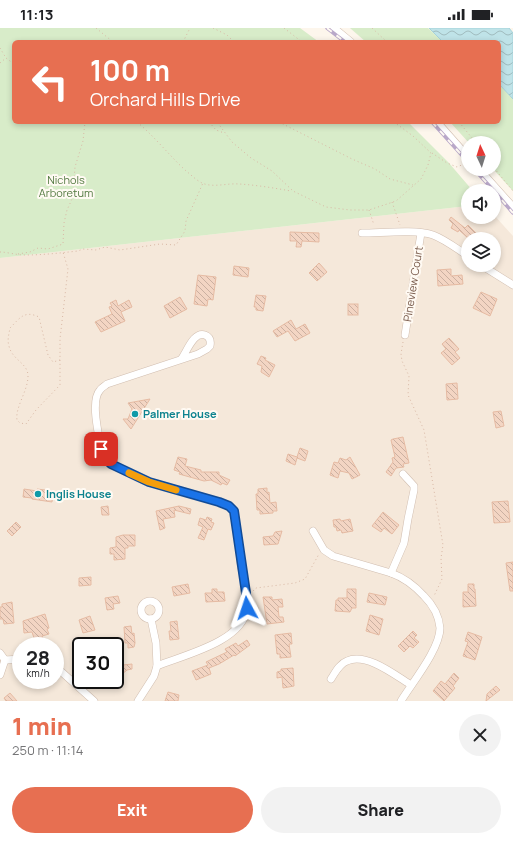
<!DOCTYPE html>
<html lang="en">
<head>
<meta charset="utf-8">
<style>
	:root { --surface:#fff; --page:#f2f2f2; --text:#202124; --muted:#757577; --accent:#e76f51 }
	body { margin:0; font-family:Manrope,sans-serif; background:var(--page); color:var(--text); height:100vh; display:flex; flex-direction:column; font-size:15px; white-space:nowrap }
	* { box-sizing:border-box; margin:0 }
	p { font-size:13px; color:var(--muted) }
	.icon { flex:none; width:22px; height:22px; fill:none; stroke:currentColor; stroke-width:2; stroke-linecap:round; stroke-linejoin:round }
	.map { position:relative; height:673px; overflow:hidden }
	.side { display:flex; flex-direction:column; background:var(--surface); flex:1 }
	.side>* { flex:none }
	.banner { position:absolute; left:12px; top:12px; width:489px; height:84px; border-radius:6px; box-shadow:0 2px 6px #0003; background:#e76f51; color:#fff; overflow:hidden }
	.needle { width:26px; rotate:356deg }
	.tools { position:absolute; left:461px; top:108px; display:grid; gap:8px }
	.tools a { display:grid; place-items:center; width:40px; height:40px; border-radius:50%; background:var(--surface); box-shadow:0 2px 6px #0003; font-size:20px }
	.speed { position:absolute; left:12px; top:609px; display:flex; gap:8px; font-size:20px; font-weight:700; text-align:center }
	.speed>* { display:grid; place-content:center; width:52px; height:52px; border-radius:50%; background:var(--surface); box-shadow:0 2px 6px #0003; line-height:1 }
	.speed small { font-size:10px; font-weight:400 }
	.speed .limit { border:2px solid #111; border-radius:6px; background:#fff; color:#111 }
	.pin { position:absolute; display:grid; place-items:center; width:34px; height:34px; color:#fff; margin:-17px; border-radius:8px; box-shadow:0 2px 6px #0006 }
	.me { position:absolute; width:44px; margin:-22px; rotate:355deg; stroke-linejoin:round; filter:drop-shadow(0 0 3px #0008) }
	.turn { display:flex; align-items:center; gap:14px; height:84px; padding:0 12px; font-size:18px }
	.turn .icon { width:52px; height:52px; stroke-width:2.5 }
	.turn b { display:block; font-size:28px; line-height:34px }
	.round { display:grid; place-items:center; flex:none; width:42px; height:42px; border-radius:21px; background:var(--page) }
	.head { display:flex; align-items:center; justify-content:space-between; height:68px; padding:0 12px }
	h1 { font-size:24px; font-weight:800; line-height:30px; color:var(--accent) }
	.button { display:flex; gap:8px; margin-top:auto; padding:8px 12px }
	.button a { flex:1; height:46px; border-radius:24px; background:var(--accent); color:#fff; font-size:16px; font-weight:800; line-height:46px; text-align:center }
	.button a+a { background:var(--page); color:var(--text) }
	.status { display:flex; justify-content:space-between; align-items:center; height:28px; padding:0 20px; background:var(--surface); direction:ltr }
	.status svg { height:11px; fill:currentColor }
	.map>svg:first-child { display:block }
</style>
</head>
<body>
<div class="status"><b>11:13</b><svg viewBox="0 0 49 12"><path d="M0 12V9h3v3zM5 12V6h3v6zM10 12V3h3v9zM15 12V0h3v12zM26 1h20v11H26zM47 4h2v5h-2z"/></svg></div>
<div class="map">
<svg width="513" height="673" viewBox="0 0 513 673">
	<defs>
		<pattern id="water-waves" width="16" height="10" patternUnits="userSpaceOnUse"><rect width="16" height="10" fill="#bfe3e8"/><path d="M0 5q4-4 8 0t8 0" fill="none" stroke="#a0bbbe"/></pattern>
		<pattern id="building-back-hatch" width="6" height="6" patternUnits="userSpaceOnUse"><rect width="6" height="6" fill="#f3d5c3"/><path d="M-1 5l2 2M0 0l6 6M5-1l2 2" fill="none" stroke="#cab0a1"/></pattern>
	</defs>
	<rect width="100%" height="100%" fill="#fdf6ec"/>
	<path fill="#f5e8da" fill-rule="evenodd" d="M468,178v11h26v-2l19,21v465h-513v-443zM468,211h26v26h-26zM21,618h34v34h-34zM81,618h34v34h-34z"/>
	<g fill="#d8ecc9">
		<path d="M0,0h300l19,14h-305v80h394l41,41 24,28h-5v15l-468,52z"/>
		<path d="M350,0h78l15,14h-77z"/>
		<path d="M499,56l14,15v92l-20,-22 1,-26h-25l-19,-21h49z"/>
	</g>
	<path fill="url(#water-waves)" stroke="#a5d3da" d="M429,0h80l4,5v66l-14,-15v-42h-56z"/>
	<g fill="url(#building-back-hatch)" stroke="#e6bba3">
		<path d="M451,189l14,11 3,-3 9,9 -5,5h-3l-10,-9 -1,2 -7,-4 2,-4 -4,-4z"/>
		<path d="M290,204l29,1v9l-17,-1 -1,6h-5l1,-6h-7z"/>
		<path d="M319,235l8,9 -10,9 -8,-8z"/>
		<path d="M234,238l15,2 -1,9 -15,-2z"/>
		<path d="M451,241v7l11,-1 1,9 -25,2 -1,-16z"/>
		<path d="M198,247l18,2 -3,23 -5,-1 -1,7 -13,-2z"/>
		<path d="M481,264l16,7 -7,17 -17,-8z"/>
		<path d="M256,267l10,1 -3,15 -7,-1v-3h-2z"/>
		<path d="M180,269l7,12 -17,9 -6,-12z"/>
		<path d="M116,272l2,6 11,-6 3,7 -11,5 4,9 -24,11 -6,-10 17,-8 -3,-7 3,-1 -2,-3z"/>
		<rect x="348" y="276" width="10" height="11"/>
		<path d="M291,292l5,9 9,-5 5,9 -15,8 -7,-10 -11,6 -4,-6z"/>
		<path d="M449,310l10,11 -4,3 5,6 -8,7 -11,-12 5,-4 -4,-5z"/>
		<path d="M261,328l5,2 -1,2 10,5 -6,12 -8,-5 1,-6 -5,-2z"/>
		<path d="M457,355l1,16 -11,1 -1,-16z"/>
		<path d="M150,371l-19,30 -8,-10h5l4,-10 -4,-6z"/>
		<path d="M501,383l3,15 -8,2 -3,-16z"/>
		<path d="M403,409l6,26 -6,1 1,3 -8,1 -5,8 -5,-4 7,-10 -1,-4 3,-1 -4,-17 2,-1z"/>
		<path d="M300,420l8,3 -3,10 -8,-3 -2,7 -9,-4 2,-7 9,3z"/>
		<path d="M178,429l9,2 -2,7 16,4v2h18v3l11,5 -3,5 -5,-2 -1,2 -10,-5 -7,1 -25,-7 1,-2 -6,-2z"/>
		<path d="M350,429l10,18 -8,4 -3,-6 -9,-2 -2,7 -8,-3 4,-13 4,1 2,-5 6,2z"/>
		<path d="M267,460v5l2,-1 1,11 6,-1 1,9h-4v2l-13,1v-4h-3l-1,-16h2v-5z"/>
		<path d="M24,461l13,2v-2l16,2 -1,11 -20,-3v-1l-9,-1z"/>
		<path d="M508,473l2,21 -16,1 -2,-21z"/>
		<path d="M108,478l1,9h-7l-1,-8z"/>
		<path d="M179,478l12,3 -1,5 -16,-4 1,7 -12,2 2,9 -5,2 -4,-19z"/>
		<path d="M383,484l16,13 -7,9 -8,-6 -3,4 -9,-6z"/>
		<path d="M207,489l5,2 -1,3 3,1 -3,7 -3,-1 -4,11 -6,-2 5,-11 -5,-2 2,-7 6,2z"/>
		<path d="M340,491l1,2 9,-2 3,12 -11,2 -1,-3 -4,1 -1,-4h-2l-1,-7z"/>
		<path d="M16,494l5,5 -9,9 -5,-5z"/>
		<path d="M282,503l-4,13 -14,1 -1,-8 10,-1 2,-4z"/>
		<path d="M123,507h12v11h-7v2h-3v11l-11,1v-6h-4v-6l6,-1v-10z"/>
		<path d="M513,534v29h-3l-4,-28z"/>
		<path d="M91,549v8l-12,1v-8z"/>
		<path d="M188,556l2,9 -16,3 -2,-9z"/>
		<path d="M468,556h6v5h1l1,17 -13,1v-15h5z"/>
		<path d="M212,561h5v3h7l1,9 -19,1 -1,-9h7z"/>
		<path d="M347,561h9v19h-4l-2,4 -15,-1 1,-11h2v-2h9z"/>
		<path d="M369,565l18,4 -2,8 -18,-3z"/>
		<path d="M118,568l2,7 -7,1 1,5 -7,1 -2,-12z"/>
		<path d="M263,569h9v3l10,-1 1,8h-5l1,10h4l1,5 -17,2z"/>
		<path d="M12,574l2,21 -10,1 -1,-5h-3v-12h2v-3z"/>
		<path d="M45,586l4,14 -2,1 2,5 -7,2 1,2 -8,3 -3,-9 -8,1 -1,-12z"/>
		<path d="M370,587l13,4 -4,16 -13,-4z"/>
		<path d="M90,588l5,14 -12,3 -4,-13z"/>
		<path d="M177,593l2,18 -9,1 -1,-9h2l-1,-9z"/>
		<path d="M131,598l1,8 2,-1 1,10 -1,4 -6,1v-5h-3l-1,-16z"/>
		<path d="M413,603l4,4 -3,3 5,4 -6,6 -3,-2 -6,6 -6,-6z"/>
		<path d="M468,604l14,5 -7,23 -12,-4 5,-14 -3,-1z"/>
		<path d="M291,605l1,11h-3l2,13 -11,1v-4h-3l-2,-19z"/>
		<path d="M247,612l3,5 -15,11 -1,-1 -15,9 -10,4 2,6 -15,6 -4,-9 16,-6 -2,-3 21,-10 -2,-3 11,-6 2,3z"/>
		<path d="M132,636v5l-5,1 -12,10v-8l8,-7z"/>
		<path d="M293,640l1,18 -11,2 -1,-11 -5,1v-6l4,-1v-2z"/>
		<path d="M454,645l5,5 -6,8 2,2 -11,13 -11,-10 8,-10 4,3z"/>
		<path d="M496,658l4,4 -14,11 1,-7z"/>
		<path d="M168,664l11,3 -1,6h-13z"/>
		<path d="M10,665l7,8h-11l-2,-3z"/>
	</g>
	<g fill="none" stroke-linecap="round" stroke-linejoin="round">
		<g stroke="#d1beb0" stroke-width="8">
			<g id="minor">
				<path d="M334,0l17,14"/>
				<path d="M437,94l31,35"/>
				<path d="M479,141l34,38"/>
				<path d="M362,205c20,0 53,-4 71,2 13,5 24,14 35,21"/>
				<path d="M481,237l32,20"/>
				<path d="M405,307l16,-102"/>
				<path d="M313,503l11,19 9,6 58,17c14,5 23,12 33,23 8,8 15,20 16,32 0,21 -28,55 -39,73"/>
				<path d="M391,545l13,-30 4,-24 6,-29v-4l-11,-12"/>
				<circle cx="150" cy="582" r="9"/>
				<path d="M151,591l5,24 1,23"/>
				<path d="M0,625l5,7"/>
				<path d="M5,632l16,-1"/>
				<path d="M55,638l39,35"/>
				<path d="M0,647l5,-15"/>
				<path d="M331,651c4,-6 8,-15 16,-18 19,-9 48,14 64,24"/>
				<path d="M138,673l16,-25 3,-10c27,-11 85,-24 90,-57 2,-14 -3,-30 -6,-43 -2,-18 -3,-37 -7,-55l-5,-5 -10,-4 -70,-20 -38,-18 -8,-8 -2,-7c-2,-14 -11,-48 -1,-59 2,-3 5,-4 7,-6l91,-30 9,-5 3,-3c1,-5 0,-9 -5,-11 -11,-4 -18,16 -23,23"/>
			</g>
		</g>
		<g stroke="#d9b8a5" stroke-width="1" stroke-dasharray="1 3" stroke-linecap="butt">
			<path d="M96,0l17,14"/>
			<path d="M213,0l14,7 7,7"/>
			<path d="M284,0l18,14"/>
			<path d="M372,0l15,14"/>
			<path d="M183,14l7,-14"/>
			<path d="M0,20l6,10 8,6"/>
			<path d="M0,35l6,-5"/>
			<path d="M137,94c17,14 31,32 48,48 5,4 11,10 17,13 11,5 25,0 37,1 17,1 35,4 52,7"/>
			<path d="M209,94l7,8 8,3"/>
			<path d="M219,94l1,4 12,16 19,16 21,13 21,20 33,16 24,3h19l27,-9 25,-22 7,-14 3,-12 -18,-17 -19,-14"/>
			<path d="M279,94l73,37 23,10 15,10 23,6"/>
			<path d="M459,94l17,21"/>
			<path d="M432,125l15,10 10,4 7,-3"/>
			<path d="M494,140l19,23"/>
			<path d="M392,174l8,23"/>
			<path d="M369,182l5,15"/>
			<path d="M0,224c7,0 16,3 25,3 18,0 35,-2 53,-4l5,-2 13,1 9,-3 15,3 40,-6 16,1 9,-14 1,-10 17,-38"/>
			<path d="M18,226l12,-2 8,-4 10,1 15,-5 1,-21 3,-13 6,-13 2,-30 8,-26 2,-19"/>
			<path d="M403,314l-2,12 1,7 7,15 -1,19 16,35 19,115 -2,13 1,21 -8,17"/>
			<path d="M60,332l-7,2 -5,-7 -9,-38c-15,-7 -19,1 -29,11 -1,6 -3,12 -1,18 3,14 19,17 19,30 0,15 -13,31 -11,44l3,3 6,1 10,-14 24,-25v-46l8,-70 -5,-17"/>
			<path d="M253,563l3,-3 39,-5 10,-4 14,-25"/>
		</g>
		<use href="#minor" stroke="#fff" stroke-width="7"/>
		<g stroke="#b9a8c9" stroke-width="3.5">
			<g id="rail">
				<path d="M327,0l18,14"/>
				<path d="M432,94l36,40"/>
				<path d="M474,141l20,22"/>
				<path d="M494,163l19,22"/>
			</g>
		</g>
		<use href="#rail" stroke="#fffaf3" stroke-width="2" stroke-dasharray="6" stroke-linecap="butt"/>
	</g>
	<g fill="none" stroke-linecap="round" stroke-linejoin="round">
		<g stroke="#114b97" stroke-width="10">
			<path id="route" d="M101,421l2,7 8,8 38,18 70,20 10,4 5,5 12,82 1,15"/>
		</g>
		<use href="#route" stroke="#1a73e8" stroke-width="7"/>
		<path stroke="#f59e0b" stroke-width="7" d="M129,445l20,9 27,8"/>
	</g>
	<g fill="#0f9aa8" stroke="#fffaf3" stroke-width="1.5">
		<circle cx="135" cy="386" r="4"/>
		<circle cx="38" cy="466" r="4"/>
	</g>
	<g text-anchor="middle" stroke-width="4" stroke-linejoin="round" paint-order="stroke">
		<g font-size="11" fill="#537a41" stroke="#fffaf3">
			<text x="66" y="156">Nichols<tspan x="66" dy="13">Arboretum</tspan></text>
		</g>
		<g font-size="11" fill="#7a5c4d" stroke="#fffaf3">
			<text transform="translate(413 256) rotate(-81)" y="4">Pineview Court</text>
		</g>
		<g font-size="11" font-weight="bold" fill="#0d838f" stroke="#fffaf3" text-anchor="start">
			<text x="143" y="390">Palmer House</text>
			<text x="46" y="470">Inglis House</text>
		</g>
	</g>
</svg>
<div class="tools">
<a><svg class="needle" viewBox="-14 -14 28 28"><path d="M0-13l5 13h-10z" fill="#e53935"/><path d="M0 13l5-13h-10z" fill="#757577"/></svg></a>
<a><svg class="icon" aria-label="sound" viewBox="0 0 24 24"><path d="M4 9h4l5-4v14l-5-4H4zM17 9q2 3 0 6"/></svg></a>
<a><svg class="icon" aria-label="layers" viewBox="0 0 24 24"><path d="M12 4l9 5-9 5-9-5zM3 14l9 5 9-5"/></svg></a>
</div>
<div class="speed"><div>28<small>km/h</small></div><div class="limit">30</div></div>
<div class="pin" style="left:101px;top:421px;background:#d93025"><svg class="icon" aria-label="arrive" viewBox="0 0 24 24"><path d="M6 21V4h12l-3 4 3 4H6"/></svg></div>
<svg class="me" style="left:247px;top:580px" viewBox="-20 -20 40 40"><path d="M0-17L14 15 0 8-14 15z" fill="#1a73e8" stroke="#fff" stroke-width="4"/></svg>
<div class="banner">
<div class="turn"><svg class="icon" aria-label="left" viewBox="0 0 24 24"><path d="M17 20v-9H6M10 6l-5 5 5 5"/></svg><div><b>100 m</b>Orchard Hills Drive</div></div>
</div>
</div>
<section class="side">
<div class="head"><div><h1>1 min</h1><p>250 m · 11:14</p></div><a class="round"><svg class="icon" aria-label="close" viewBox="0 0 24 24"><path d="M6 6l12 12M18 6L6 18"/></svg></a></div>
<div class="button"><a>Exit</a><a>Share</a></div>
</section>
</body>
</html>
